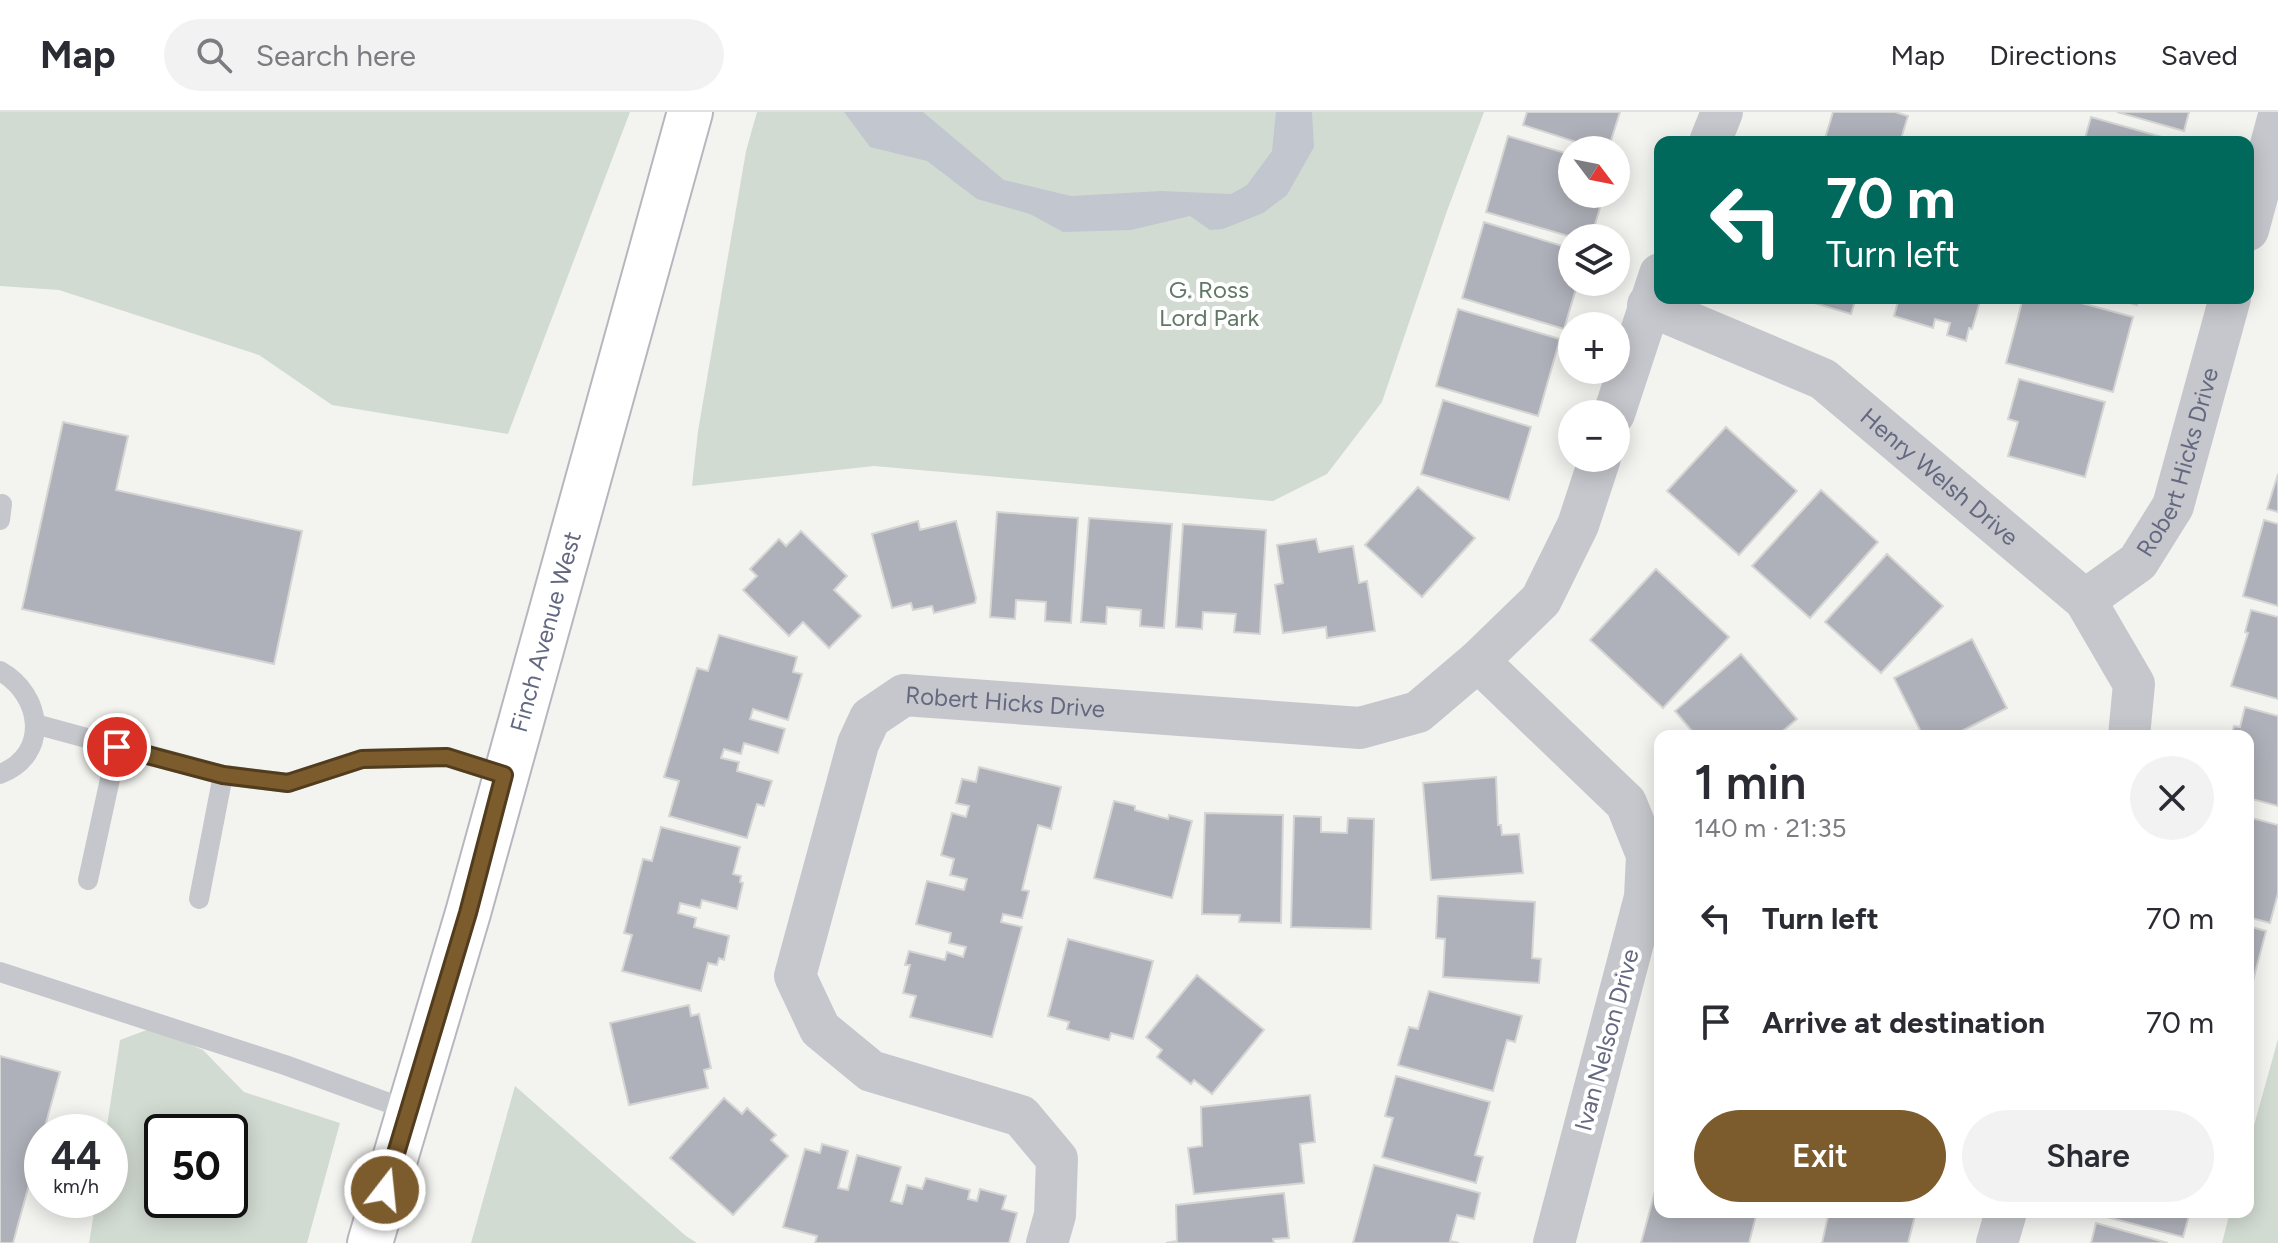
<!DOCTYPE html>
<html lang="en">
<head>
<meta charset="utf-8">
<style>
	:root { --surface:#fff; --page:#f2f2f3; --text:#2b2b33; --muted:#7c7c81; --line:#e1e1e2; --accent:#7c5c2d }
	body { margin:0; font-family:Figtree,sans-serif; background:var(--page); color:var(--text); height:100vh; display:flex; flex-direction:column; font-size:30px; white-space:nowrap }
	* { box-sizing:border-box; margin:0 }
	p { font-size:26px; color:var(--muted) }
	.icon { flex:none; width:44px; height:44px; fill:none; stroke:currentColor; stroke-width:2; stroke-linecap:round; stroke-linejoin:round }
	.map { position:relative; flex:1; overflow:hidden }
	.sheet { position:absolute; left:1654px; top:618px; width:600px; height:488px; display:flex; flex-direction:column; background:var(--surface); border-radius:16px; box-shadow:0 4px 20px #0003 }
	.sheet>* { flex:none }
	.hud { position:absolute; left:1654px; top:24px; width:600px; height:168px; border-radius:16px; box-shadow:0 4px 20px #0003; background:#00695c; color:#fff; overflow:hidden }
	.needle { width:52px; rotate:122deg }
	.controls { position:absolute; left:1558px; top:24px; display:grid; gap:16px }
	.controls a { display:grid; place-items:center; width:72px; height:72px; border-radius:50%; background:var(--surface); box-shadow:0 4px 20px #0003; font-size:40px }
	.speed { position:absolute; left:24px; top:1002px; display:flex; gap:16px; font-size:40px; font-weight:700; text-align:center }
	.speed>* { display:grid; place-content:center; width:104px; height:104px; border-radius:50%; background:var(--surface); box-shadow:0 4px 20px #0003; line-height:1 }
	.speed small { font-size:20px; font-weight:400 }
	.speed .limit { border:4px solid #111; border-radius:12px; background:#fff; color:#111 }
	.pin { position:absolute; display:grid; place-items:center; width:68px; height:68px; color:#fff; margin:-34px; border:4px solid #fff; border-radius:50%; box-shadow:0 2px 8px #0007 }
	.me { position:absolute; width:88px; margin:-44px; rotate:16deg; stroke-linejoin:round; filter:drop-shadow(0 0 6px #0008) }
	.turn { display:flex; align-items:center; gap:28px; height:168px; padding:0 40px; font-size:36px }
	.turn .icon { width:104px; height:104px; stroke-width:2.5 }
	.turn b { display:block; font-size:56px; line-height:68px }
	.round { display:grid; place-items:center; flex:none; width:84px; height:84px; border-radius:42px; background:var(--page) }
	.headline { display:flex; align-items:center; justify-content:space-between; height:136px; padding:0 40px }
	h1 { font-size:48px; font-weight:600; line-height:60px }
	.action { display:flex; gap:16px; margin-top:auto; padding:16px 40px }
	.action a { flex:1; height:92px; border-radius:48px; background:var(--accent); color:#fff; font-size:32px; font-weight:600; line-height:92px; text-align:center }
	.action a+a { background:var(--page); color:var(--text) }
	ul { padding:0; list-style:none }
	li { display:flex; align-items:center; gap:24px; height:104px; padding:0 40px }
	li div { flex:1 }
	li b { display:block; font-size:30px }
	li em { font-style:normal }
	header { display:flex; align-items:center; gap:48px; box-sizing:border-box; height:112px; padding:0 40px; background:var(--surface); border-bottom:2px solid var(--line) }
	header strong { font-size:38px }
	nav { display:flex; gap:44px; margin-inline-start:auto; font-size:28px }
	.search { width:560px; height:72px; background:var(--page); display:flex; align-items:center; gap:20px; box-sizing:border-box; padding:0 28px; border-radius:44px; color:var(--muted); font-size:30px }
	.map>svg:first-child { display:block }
</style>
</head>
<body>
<header>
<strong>Map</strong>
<div class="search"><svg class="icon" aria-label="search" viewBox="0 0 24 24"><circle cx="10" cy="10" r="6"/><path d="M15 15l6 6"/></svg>Search here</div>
<nav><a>Map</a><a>Directions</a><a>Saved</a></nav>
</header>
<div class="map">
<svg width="2278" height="1131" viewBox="0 0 2278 1131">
	<rect width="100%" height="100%" fill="#f3f4f0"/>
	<g fill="#d2dbd2" fill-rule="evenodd">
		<path d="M0,0h630l-122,322 -176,-29 -73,-50 -200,-65 -59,-4z"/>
		<path d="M757,0h727l-37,99 -65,191 -55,72 -54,27 -399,-35 -182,20 6,-55 48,-280z"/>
		<path d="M152,916l51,22 41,42 96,31 -33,120h-218l7,-43h14v-68h-4l14,-92zM162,1020h68v68h-68z"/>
		<path d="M2278,927v204h-56l8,-31h18v-65z"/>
		<path d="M515,974l171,150 11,7h-226z"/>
	</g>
	<path fill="#c2c6cf" d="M844,0h79l81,68 67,16 90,-5 70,3 16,-9 25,-34 4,-39h36l2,35 -27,48 -24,18 -40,16 -13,1 -20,-14 -59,14 -68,2 -33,-18 -53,-15 -50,-38 -57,-14z"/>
	<g fill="#afb1ba" stroke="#d5d5d3" stroke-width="2">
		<path d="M1527,0h93l-12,38h-7l-78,-25z"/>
		<path d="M1833,0h62l13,4 -8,26h-76z"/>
		<path d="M2117,0h72l-5,19z"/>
		<path d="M2091,5l85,24v1h-92z"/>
		<path d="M1508,24l64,19v39h32l-13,44h-16l-89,-26z"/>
		<path d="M1484,110l88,27v33h6l-14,47 -102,-31z"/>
		<path d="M1798,186h58l-5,16z"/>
		<path d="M1899,186h82l-9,31 -3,-1 -3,13 -19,-6 3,-12 -15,-4 -2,9 -39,-12z"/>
		<path d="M2023,186h40l70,19 -20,75 -107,-29z"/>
		<path d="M2113,186h26l-2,7z"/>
		<path d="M1458,197l102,30 -22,77 -102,-30z"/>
		<path d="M2019,267l86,23 -20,75 -77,-21 10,-34 -10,-3z"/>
		<path d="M1443,288l88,27 -22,73 -88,-26z"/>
		<path d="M63,310l65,14 -12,54 186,41 -28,133 -252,-55z"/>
		<path d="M1726,315l71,64 -58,64 -72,-64z"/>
		<path d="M2278,362v38l-11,-3z"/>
		<path d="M1418,375l57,51 -53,59 -57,-52z"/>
		<path d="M1821,378l57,52 -68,76 -58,-52z"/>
		<path d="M997,400l81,6 -7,105 -26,-2 1,-19 -30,-2 -1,19 -25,-2z"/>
		<path d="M1089,406l83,6 -8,104 -24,-2 1,-16 -34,-3 -1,17 -25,-2z"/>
		<path d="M2264,408l14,4v82l-35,-10z"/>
		<path d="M918,409l2,9 36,-9 20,77 -1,5 -41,10 -2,-7 -19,4 -2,-7 -19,5 -20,-74z"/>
		<path d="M1183,412l83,6 -6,104 -26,-2 2,-18 -33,-2 -1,17 -26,-2z"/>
		<path d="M801,419l46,45 -13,14 27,26 -32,32 -26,-26 -14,14 -46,-46 14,-14 -7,-7 29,-30 7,7z"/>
		<path d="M1316,427l3,13 34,-6 6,37 8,-2 8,50 -48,7 -1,-11 -43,6 -8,-48 8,-2 -6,-38z"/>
		<path d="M1887,442l56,52 -62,67 -56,-51z"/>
		<path d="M1656,457l73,68 -66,71 -73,-68z"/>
		<path d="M2251,498l27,7v82l-47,-13 17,-53 -3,-1z"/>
		<path d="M719,523l78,22 -4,15 9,2 -14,46 -35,-11 -3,10 35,10 -7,24 -34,-10 -3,11 -17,-5 -3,9 18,4 -2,9 35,10 -8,25 -7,-2 -10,34 -78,-22 10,-35 -15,-4 33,-109 11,3z"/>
		<path d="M1972,527l35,69 -55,28h-29l-29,-58z"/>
		<path d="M1741,542l56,65 -20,17h-81l-21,-25z"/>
		<path d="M2245,595l33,9v90l-30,-8v-62h-17l3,-10 6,1z"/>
		<path d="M979,655l82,20 -10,42 -13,-4 -16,65 7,1 -7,27 -19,-4 -2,8 21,5 -30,110 -82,-20 6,-21 -13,-3 7,-28h-5l4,-14 36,9 2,-8 16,5 3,-10 -17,-4 2,-10 -35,-9 11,-43 37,9 3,-11 -17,-4 4,-16 -13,-4 11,-42 14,4 3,-11 -13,-3 6,-24 14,3z"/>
		<path d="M1496,665l2,48h3l1,10 17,-1 4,39 -92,7 -8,-97z"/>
		<path d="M1114,689l21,5v4l33,9 1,-4 23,6 -20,77 -78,-20z"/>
		<path d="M1205,701l78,2 -2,108 -42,-1 1,-7 -38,-1z"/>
		<path d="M1294,704l27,1v15l26,1 1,-15 26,1 -3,110 -80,-2z"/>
		<path d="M2248,705l30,8v68l-8,30 -22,-6z"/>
		<path d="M661,715l79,20 -7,27 8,2 -1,6 3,1 -6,26 -35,-9 -2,8 -20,-5 -2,10 18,5 -2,9 35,9 -5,24 -5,-2 -2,7 -9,-2 -7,28 -79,-20 10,-36 -8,-2 19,-74 9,2z"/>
		<path d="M1438,784l97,6 -3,56 9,1 -2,24 -96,-6 2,-38 -9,-1z"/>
		<path d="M2248,814l18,5 -18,69z"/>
		<path d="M1068,827l85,22 -20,78 -22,-6 -2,7 -42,-11 2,-7 -21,-6z"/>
		<path d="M1197,863l67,55 -52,64 -18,-14 -3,4 -34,-27 5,-7 -16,-13z"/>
		<path d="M1429,879l93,25 -7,26 -8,-2 -14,51 -95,-26 11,-38 9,2z"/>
		<path d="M689,893l2,11 8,-2 12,54 -7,2 4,18 -79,17 -19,-82z"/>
		<path d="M0,944l60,16 -47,171h-13z"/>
		<path d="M1396,964l94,26 -15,53 8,2 -7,26 -94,-26 11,-39 -8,-2z"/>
		<path d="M1310,983l5,47 -15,2 4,39 -110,11 -6,-46 14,-2 -1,-39z"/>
		<path d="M724,986l18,16 5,-6 29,27 -5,5 17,16 -55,59 -63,-57z"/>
		<path d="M822,1032l26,7 -10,37 10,2 9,-35 44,12 -10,34 11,3 5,-19 15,4 4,-11 44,12 -2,9 9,2 3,-12 26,7 -4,13 15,4 -8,30h-194l2,-7 -34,-9 22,-78 15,4z"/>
		<path d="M1374,1053l106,28 -6,26 -17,-4 -7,26 9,2h-106z"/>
		<path d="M1660,1061v39h97l-8,31h-108z"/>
		<path d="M1284,1081l5,45 -16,1 1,4h-108l11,-2 -1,-36z"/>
		<path d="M1829,1100h87l-8,31h-86z"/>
		<path d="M2100,1100h90l-7,25 -84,-22z"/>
		<path d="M2096,1111l72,20h-77z"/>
	</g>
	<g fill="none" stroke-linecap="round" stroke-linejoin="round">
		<g stroke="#b6b7be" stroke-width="48">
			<g id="secondary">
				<path id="s4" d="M370,1131l98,-330 222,-801"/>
			</g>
		</g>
		<g stroke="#c6c7cc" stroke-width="20">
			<path d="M0,408l2,-16"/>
			<path d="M0,559c43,24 50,84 0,103"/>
			<path d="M35,612l188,51 65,8 74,-24 85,-2 57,18"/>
			<path d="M88,768l29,-133"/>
			<path d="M199,787l24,-124"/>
			<path d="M0,860l285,93 123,45"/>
		</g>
		<g stroke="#c6c7cc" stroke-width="42">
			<path d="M1710,30l12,-30"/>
			<path d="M2248,118l30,-111"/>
			<path id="s1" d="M1648,193l175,74 262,221 49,84 -5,52"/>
			<path d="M1614,302l46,-140"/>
			<path id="s2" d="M2085,488l53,-38 35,-56 57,-208"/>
			<path d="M1478,549l148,142 21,52 -2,42 -91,346"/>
			<path id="s3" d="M1047,1131l8,-28 2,-56 -36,-43 -150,-45 -51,-42 -25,-53 63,-232 12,-26 34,-23 456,33 58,-16 60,-51 63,-61 37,-75 22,-67"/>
			<path d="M1997,1131l9,-31"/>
		</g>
		<use href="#secondary" stroke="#fff" stroke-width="44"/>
	</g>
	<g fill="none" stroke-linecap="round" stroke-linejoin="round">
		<g stroke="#513c1d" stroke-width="20">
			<path id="route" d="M117,635l106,28 65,8 74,-24 85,-2 57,18 -36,138 -83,277"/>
		</g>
		<use href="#route" stroke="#7c5c2d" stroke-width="14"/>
	</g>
	<g text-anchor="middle" stroke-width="8" stroke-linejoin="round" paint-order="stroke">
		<g font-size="24" fill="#627866" stroke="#fff">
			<text x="1209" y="186">G. Ross<tspan x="1209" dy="28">Lord Park</tspan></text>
		</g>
		<g font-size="24" fill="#646981" stroke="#fff">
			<text dy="8" stroke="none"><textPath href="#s2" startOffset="174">Robert Hicks Drive</textPath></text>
			<text dy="8" stroke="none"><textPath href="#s1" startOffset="342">Henry Welsh Drive</textPath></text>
			<text dy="8" stroke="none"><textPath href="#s4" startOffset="636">Finch Avenue West</textPath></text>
			<text dy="8" stroke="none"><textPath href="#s3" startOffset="834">Robert Hicks Drive</textPath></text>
			<text transform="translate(1607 928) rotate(-75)" y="8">Ivan Nelson Drive</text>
		</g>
	</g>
</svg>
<div class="controls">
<a><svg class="needle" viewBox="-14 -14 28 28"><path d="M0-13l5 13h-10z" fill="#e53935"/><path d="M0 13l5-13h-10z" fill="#7c7c81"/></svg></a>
<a><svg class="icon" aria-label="layers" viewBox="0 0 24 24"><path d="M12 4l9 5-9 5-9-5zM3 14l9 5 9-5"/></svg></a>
<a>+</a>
<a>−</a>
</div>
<div class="speed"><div>44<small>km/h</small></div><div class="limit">50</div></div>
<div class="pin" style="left:117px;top:635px;background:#d93025"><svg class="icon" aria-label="arrive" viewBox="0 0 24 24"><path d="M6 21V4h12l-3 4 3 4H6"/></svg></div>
<svg class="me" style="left:385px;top:1078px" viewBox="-20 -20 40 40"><circle r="17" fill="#7c5c2d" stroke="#fff" stroke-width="3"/><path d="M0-11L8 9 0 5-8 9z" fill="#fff"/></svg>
<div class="hud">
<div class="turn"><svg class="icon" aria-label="left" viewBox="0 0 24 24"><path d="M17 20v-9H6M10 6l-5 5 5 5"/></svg><div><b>70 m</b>Turn left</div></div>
</div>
<section class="sheet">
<div class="headline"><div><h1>1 min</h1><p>140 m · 21:35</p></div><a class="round"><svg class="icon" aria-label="close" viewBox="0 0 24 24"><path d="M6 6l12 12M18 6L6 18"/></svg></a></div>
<ul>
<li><svg class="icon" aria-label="left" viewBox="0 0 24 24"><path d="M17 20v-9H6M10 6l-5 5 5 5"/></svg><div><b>Turn left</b></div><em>70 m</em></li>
<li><svg class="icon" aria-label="arrive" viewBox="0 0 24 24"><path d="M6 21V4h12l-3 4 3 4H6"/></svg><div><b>Arrive at destination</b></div><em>70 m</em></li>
</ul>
<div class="action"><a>Exit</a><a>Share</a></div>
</section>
</div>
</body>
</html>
